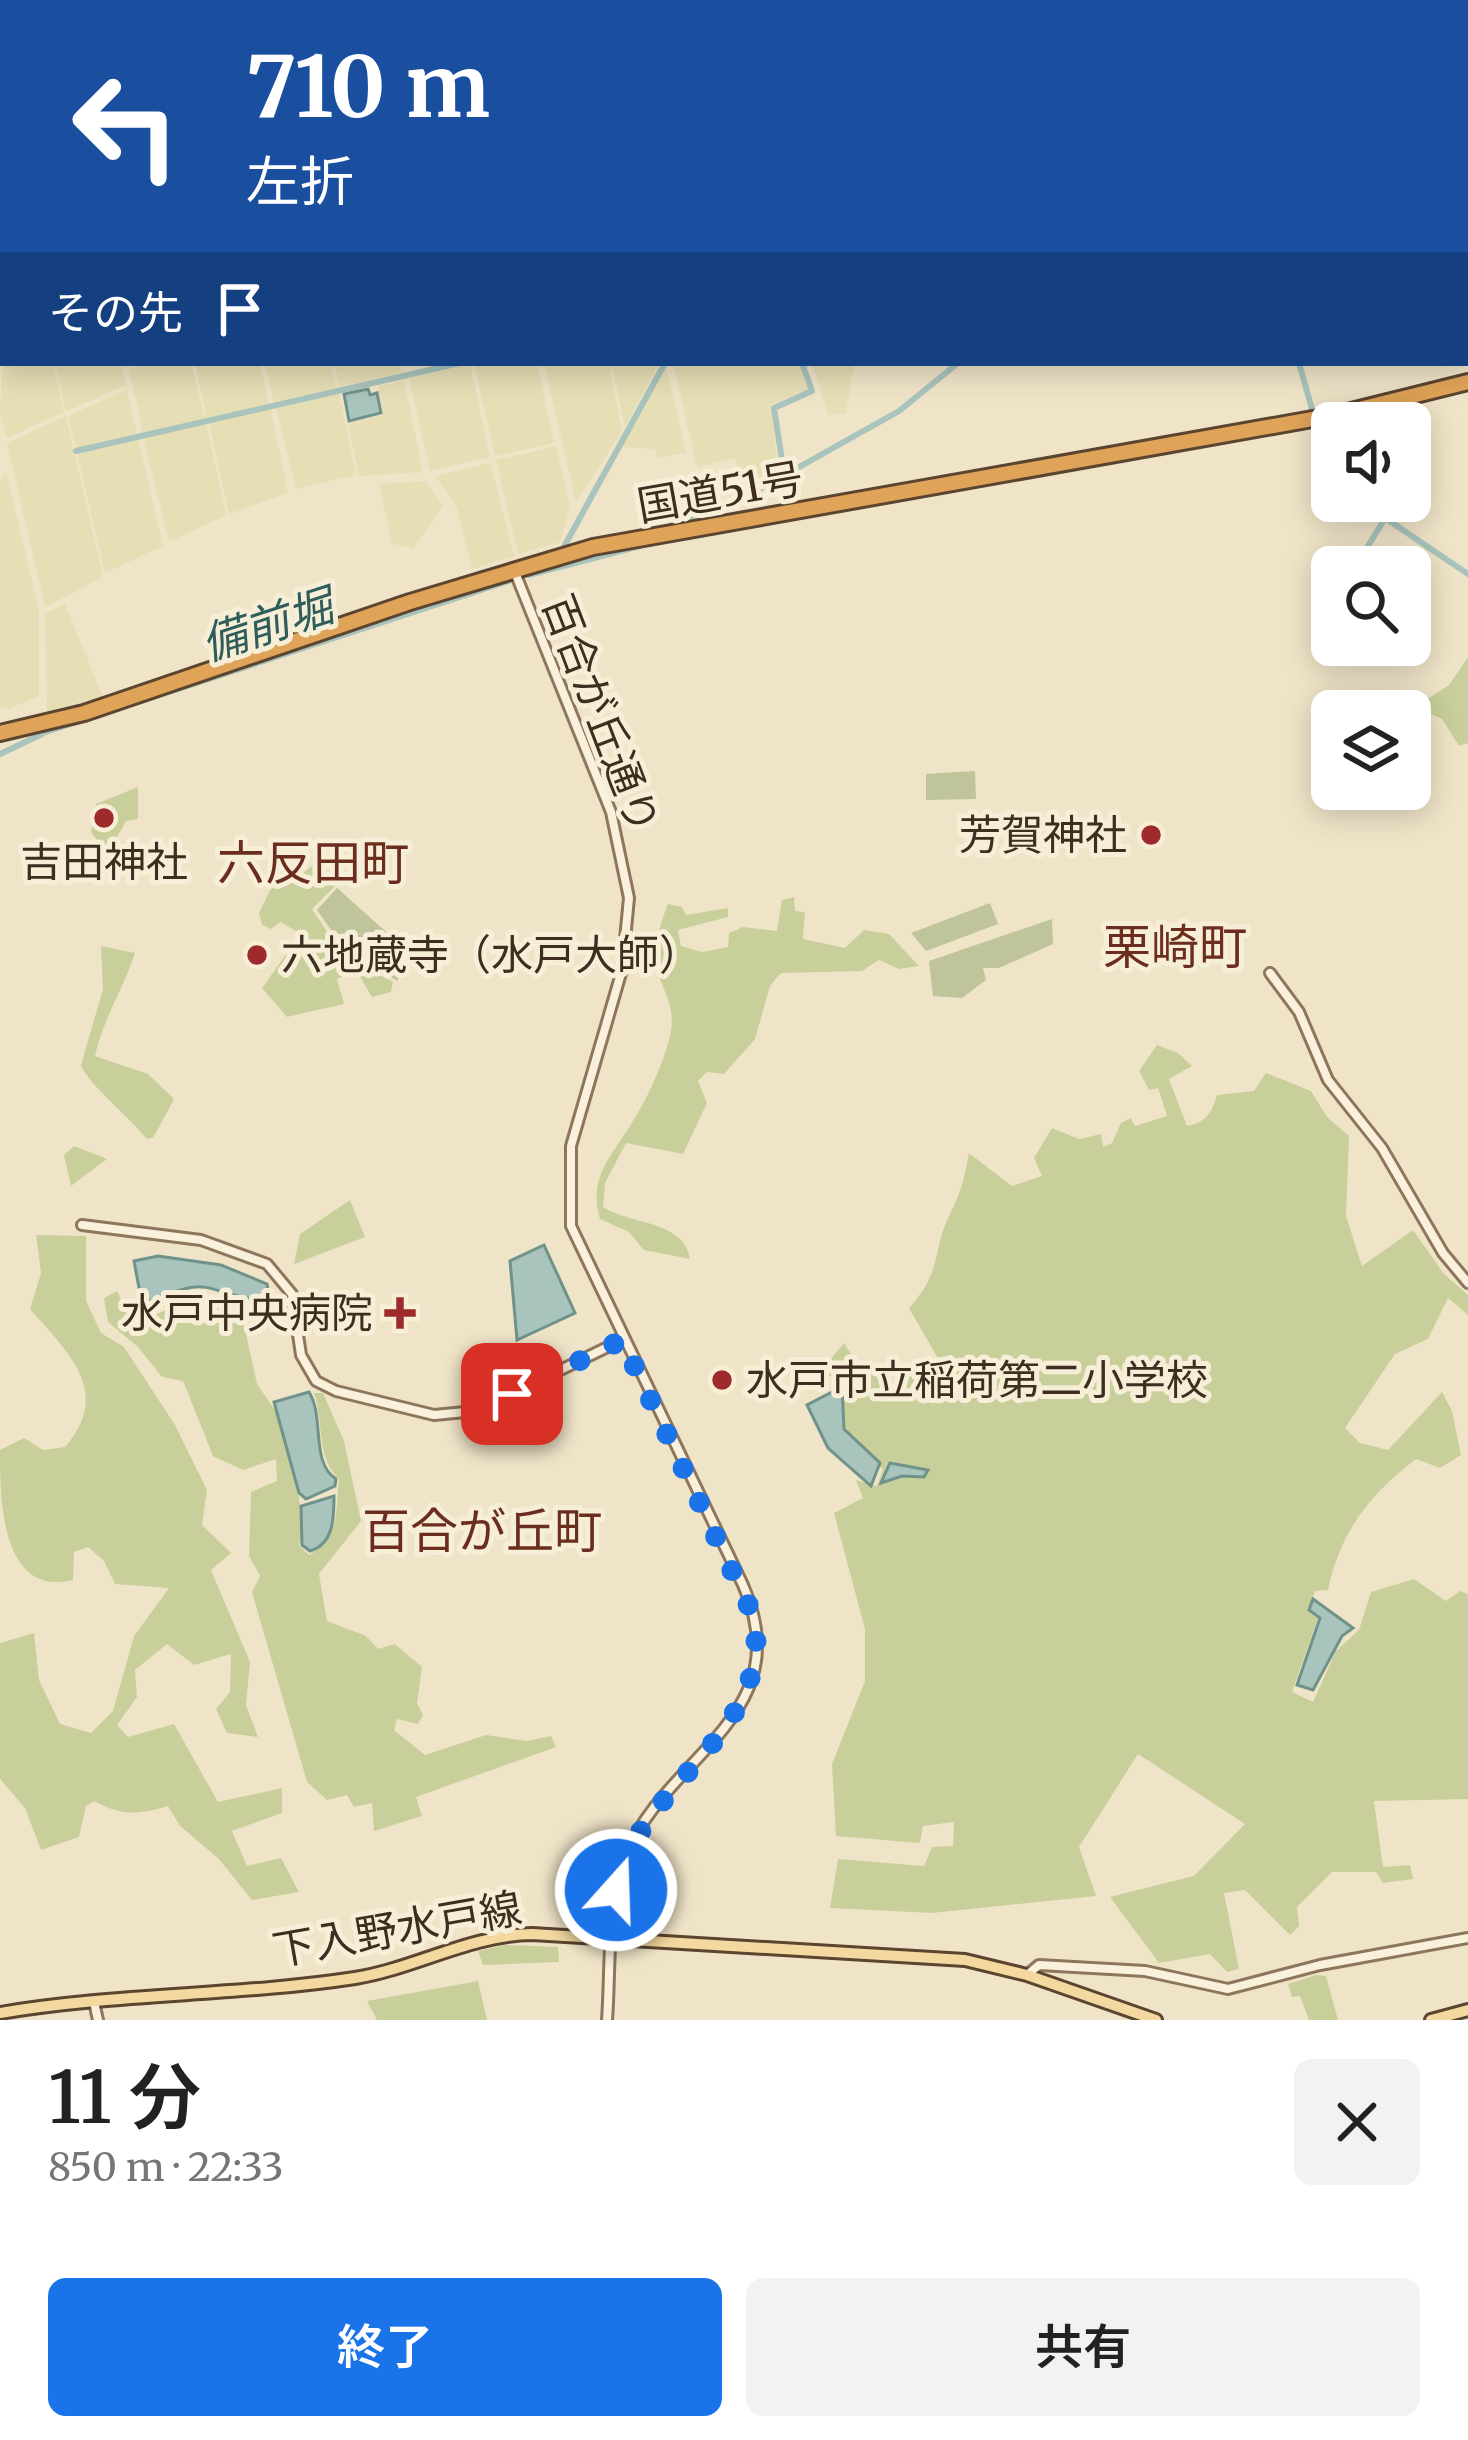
<!DOCTYPE html>
<html lang="ja">
<head>
<meta charset="utf-8">
<style>
	:root { --surface:#fff; --page:#f2f2f2; --text:#222; --muted:#767676; --accent:#1a73e8 }
	body { margin:0; font-family:Merriweather,"Noto Sans JP",serif; background:var(--page); color:var(--text); height:100vh; display:flex; flex-direction:column; font-size:45px; white-space:nowrap }
	* { box-sizing:border-box; margin:0 }
	p { font-size:39px; color:var(--muted) }
	.icon { flex:none; width:66px; height:66px; fill:none; stroke:currentColor; stroke-width:2; stroke-linecap:round; stroke-linejoin:round }
	.map { position:relative; height:2020px; overflow:hidden }
	.drawer { display:flex; flex-direction:column; background:var(--surface); flex:1 }
	.drawer>* { flex:none }
	.banner { position:absolute; left:0px; top:0px; width:1470px; height:366px; box-shadow:0 6px 30px #0003; background:#1a4fa0; color:#fff; overflow:hidden }
	.controls { position:absolute; left:1311px; top:402px; display:grid; gap:24px }
	.controls a { display:grid; place-items:center; width:120px; height:120px; border-radius:18px; background:var(--surface); box-shadow:0 6px 30px #0003; font-size:60px }
	.pin { position:absolute; display:grid; place-items:center; width:102px; height:102px; color:#fff; margin:-51px; border-radius:24px; box-shadow:0 6px 18px #0006 }
	.me { position:absolute; width:132px; margin:-66px; rotate:20deg; stroke-linejoin:round; filter:drop-shadow(0 0 9px #0008) }
	.turn { display:flex; align-items:center; gap:42px; height:252px; padding:0 48px; font-size:54px }
	.turn .icon { width:156px; height:156px; stroke-width:2.5 }
	.turn b { display:block; font-size:84px; line-height:102px }
	.then { display:flex; align-items:center; height:114px; padding:0 48px; background:#0003; gap:24px; font-size:45px }
	.round { display:grid; place-items:center; flex:none; width:126px; height:126px; border-radius:18px; background:var(--page) }
	.summary { display:flex; align-items:center; justify-content:space-between; height:204px; padding:0 48px }
	h1 { font-size:72px; font-weight:600; line-height:90px }
	.primary-button { display:flex; gap:24px; margin-top:auto; padding:24px 48px }
	.primary-button a { flex:1; height:138px; border-radius:18px; background:var(--accent); color:#fff; font-size:48px; font-weight:600; line-height:138px; text-align:center }
	.primary-button a+a { background:var(--page); color:var(--text) }
	.map>svg:first-child { display:block }
</style>
</head>
<body>
<div class="map">
<svg width="1468" height="2020" viewBox="0 0 1468 2020">
	<rect width="100%" height="100%" fill="#f0e4c8"/>
	<g fill="#e6deb5">
		<path d="M3,345v18h50l11,49 -58,26 -6,-25z"/>
		<path d="M55,363h66l5,22 -60,26z"/>
		<path d="M154,363h37l14,56 -62,15 -14,-65z"/>
		<path d="M195,363h65l9,42 -62,14z"/>
		<path d="M265,363h66l5,25 -62,16z"/>
		<path d="M334,363h65l2,11 -62,13z"/>
		<path d="M474,363h63l17,80 -59,13z"/>
		<path d="M544,363h65l13,68 -46,71z"/>
		<path d="M611,363h48l-34,64z"/>
		<path d="M673,363h126l9,27 -37,14 7,64 -36,21 -6,-31 -39,9z"/>
		<path d="M812,363h42l-8,50 -18,2z"/>
		<path d="M470,364l20,93 -60,14 -21,-92z"/>
		<path d="M666,366l20,87 -29,5 -1,-9 -36,-2z"/>
		<path d="M404,381l19,91 -64,4 -11,-53 36,-8 -6,-29z"/>
		<path d="M127,390l10,44 -61,14 -8,-32z"/>
		<path d="M339,393l17,82 -60,14 -20,-81z"/>
		<path d="M271,409l17,84 -59,21 -20,-92z"/>
		<path d="M66,416l37,161 -58,30 -38,-164z"/>
		<path d="M206,423l20,92 -57,27 -26,-104z"/>
		<path d="M138,438l25,108 -58,27 -28,-120z"/>
		<path d="M556,446l14,61 -10,35 -42,12 -22,-94z"/>
		<path d="M491,463l23,93 -42,13 -15,-61 -22,-32z"/>
		<path d="M6,471l33,139v86l-30,13 -9,-1v-226z"/>
		<path d="M425,481l18,25 -30,42 -21,-4 -13,-60z"/>
		<path d="M65,604l38,93 -56,16 -2,-99z"/>
	</g>
	<g fill="#c9cf9b">
		<path d="M1468,657v86l-9,3 -17,-27 -20,-9 2,-9 25,-16z"/>
		<path d="M138,787v32l-12,2 -14,25 -9,2 -12,-16 5,-28z"/>
		<path d="M313,865l23,20 -24,24 31,47 50,26 -2,10 -19,5 -16,-27 -19,9 7,25 -57,13 -25,-29 23,-32 14,-8 4,-13 -23,-13 -9,7 -9,-4 -3,-12 19,-39h24z"/>
		<path d="M794,897l1,14 10,1 -2,27 42,9 19,-18 25,4 30,32 -20,3 -20,-9 -17,11 -81,2 -11,13 -15,53 -31,35 -17,-2 -9,9 9,22 -24,51 -57,-11 -21,40 -2,24c28,18 81,13 87,52l-46,-9 -15,-18 -29,-13c-12,-41 10,-61 30,-93 16,-25 31,-57 39,-86 10,-38 -10,-48 -13,-81 -2,-16 6,-40 12,-55l14,3 4,8 42,-7v9l-50,13 3,16 21,6 26,-5 1,-14 14,-6 34,4 5,-31z"/>
		<path d="M101,946l34,7c-12,37 -32,66 -40,103l53,18 26,25 -21,39 -6,1c-15,-19 -61,-57 -66,-74l22,-76z"/>
		<path d="M1157,1045l21,8 14,13 -23,13 18,47c19,-4 25,-13 30,-31l37,-4 12,-18 45,18 16,26 22,19 -3,80 16,50 51,-36 31,44 24,21v20l-20,-17 -20,41 -33,15 -50,74 15,15 28,7 54,-58 10,19 9,44 -21,13 -24,-9c-46,35 -76,73 -88,131l-13,1 -7,20 10,7 -26,74 21,10 23,-51 23,-21 12,-38 43,-13 32,22 14,-10 8,3v205l-94,2 9,66 27,-2 3,14 -30,4 -7,-11h-44l-35,35 2,19 -9,9 -45,-45 -21,3 15,76 -12,3 -17,-18 -51,9 -49,-66 84,-21 51,-52 -107,-70 -59,93 17,49 -164,17 -102,-5 8,-49 86,7 8,-19 21,-1 1,-24 -31,4 -3,17 -84,-7 -4,-72 33,-83v-52l-31,-116 29,-15 -7,-18 21,6 6,-17c-29,-24 -48,-34 -40,-74l-19,-28 20,-24 15,23 35,22 22,-16 15,20 19,-13 -41,-71c35,-39 22,-56 41,-94 11,-22 14,-34 19,-61l43,33 30,-10 -8,-18 18,-30 27,11 22,-5 2,13 9,-4 9,-20 10,-5 4,8 32,-10 -9,-28 -9,2 -10,-19z"/>
		<path d="M74,1146l33,13 -36,27 -7,-31z"/>
		<path d="M350,1200l15,37 -71,27 6,-30z"/>
		<path d="M36,1235l50,1v65l15,32 23,14 51,78 32,65 -5,35 29,28 -20,17 39,92 -4,43 12,32 -31,-4 -11,-24 14,-17 1,-38 -37,11 -27,-21 -32,26 2,27 -20,28 11,12 46,-13 44,78 64,-14v25l-50,18 15,35 34,-8 18,34 -47,8 -33,-41 -39,-33 -12,-20c-30,9 -47,10 -74,-5l-8,5 -7,31 -38,13 -16,-42 -25,-29v-136l34,-10 5,47 21,44 31,9 22,-22 21,-75 35,-48 -54,-4 -11,-23 -16,-14 -14,5 -1,28c-73,18 -73,-83 -73,-130l24,-12 19,12 22,-3c48,-56 3,-94 -35,-138l11,-36z"/>
		<path d="M117,1291l16,34c42,-19 67,-36 109,-9l15,68 19,28 22,77 5,45 -4,11 10,10c32,-17 26,-45 30,-76 -23,-21 -15,-55 -25,-86h9l21,48 17,80 -42,53 8,47 39,15 12,13 17,-5 27,23 -5,36 6,12 -5,9 -21,-5 -3,11 31,25 61,-20 40,6 25,-5 5,11 -140,50 6,19 -48,15 -2,-28 -18,4 -7,-12 -20,5 -20,-18 -55,-190 8,-16 -11,-20 2,-64 26,-11 -1,-22 -33,11 -30,-14 -30,-75 -21,-4 -24,-30 -30,-25 -4,-24z"/>
		<path d="M505,1945l53,2 1,15 -76,3 -5,-14z"/>
		<path d="M1316,1975l10,1 12,44h-29l-9,-24 -8,1 -4,-13z"/>
		<path d="M478,1981l9,39h-110l-10,-19z"/>
	</g>
	<g fill="#bfc49a">
		<path d="M975,771l1,28 -50,1v-26z"/>
		<path d="M337,888l56,50 5,43 -50,-27 -31,-44z"/>
		<path d="M990,903l8,21 -72,27 -15,-18z"/>
		<path d="M1052,919l1,25 -54,24h-16l3,12 -24,18 -29,-2 -4,-35z"/>
	</g>
	<g fill="#a9c4bc" stroke="#6f938a" stroke-width="3">
		<path d="M368,389l2,6 7,-2 4,20 -32,8 -5,-27z"/>
		<path d="M544,1245l31,68 -58,27 -7,-79z"/>
		<path d="M158,1256l63,9 46,19 2,11 -6,6c-69,-11 -47,-27 -121,3l-8,-43z"/>
		<path d="M842,1387l2,42 36,34 -9,23 -43,-38 -21,-43z"/>
		<path d="M309,1392c16,26 1,70 27,87l-1,7 -29,13 -7,-6 -25,-91z"/>
		<path d="M890,1463l38,7 -4,7 -22,-1 -21,7z"/>
		<path d="M334,1496c0,21 0,48 -24,55l-8,-6 -1,-39z"/>
		<path d="M1313,1599l40,29 -11,8 -29,54 -16,-5 23,-67 -11,-8z"/>
	</g>
	<g fill="none" stroke-linecap="round" stroke-linejoin="round">
		<g stroke="#a9c4bc" stroke-width="6">
			<path d="M211,0v3"/>
			<path d="M583,0l1,3"/>
			<path d="M684,0l1,3"/>
			<path d="M1467,236h1"/>
			<path d="M1299,363l13,46"/>
			<path d="M1315,426l4,42 13,11"/>
			<path d="M76,451l384,-88"/>
			<path d="M783,467l-9,-59 38,-17 -10,-28"/>
			<path d="M1360,501l108,73"/>
			<path d="M651,532l75,-24 173,-97 59,-48"/>
			<path d="M565,545l100,-182"/>
			<path d="M1355,567l29,-47"/>
			<path d="M529,575l111,-29"/>
			<path d="M46,732l463,-151"/>
			<path d="M0,754l42,-20"/>
		</g>
		<g stroke="#8d765c" stroke-width="14">
			<g id="minor">
				<path d="M514,570l97,242 18,86 -7,72 -51,176v80l172,359c58,131 -77,170 -117,270 -20,49 -15,113 -19,165"/>
				<path d="M1270,973l29,39 29,68 54,68 61,105 25,30"/>
				<path d="M82,1225l119,15 66,24 25,30 9,61 15,26 20,10 98,24 42,-4 146,-71"/>
				<path d="M1027,1975l12,-10 106,6 83,18 92,-24 148,-27"/>
				<path d="M94,2002l4,18"/>
			</g>
		</g>
		<g stroke="#5b4430" stroke-width="16">
			<g id="major">
				<path d="M0,2013c117,-20 237,-17 355,-35 61,-10 115,-43 177,-44l433,26 62,15 129,45"/>
				<path d="M1431,2020l37,-10"/>
			</g>
		</g>
		<g stroke="#5b4430" stroke-width="20">
			<path id="highway" d="M0,733l84,-20 326,-111 183,-55 742,-132 133,-33"/>
		</g>
		<use href="#minor" stroke="#faf1dc" stroke-width="8"/>
		<use href="#major" stroke="#f3d9a0" stroke-width="10"/>
		<use href="#highway" stroke="#e0a458" stroke-width="14"/>
	</g>
	<g fill="none" stroke-linecap="round" stroke-linejoin="round">
		<path stroke="#1a73e8" stroke-width="21" stroke-dasharray="0 37.8" d="M512,1394l110,-54 132,277c20,119 -117,166 -138,273"/>
	</g>
	<g fill="#9e2a2b" stroke="#f7eed8" stroke-width="4.5">
		<circle cx="104" cy="818" r="12"/>
		<circle cx="1151" cy="835" r="12"/>
		<circle cx="257" cy="955" r="12"/>
		<path d="M394 1295h12v12h12v12h-12v12h-12v-12h-12v-12h12z"/>
		<circle cx="722" cy="1380" r="12"/>
	</g>
	<g text-anchor="middle" stroke-width="10" stroke-linejoin="round" paint-order="stroke">
		<g font-size="42" fill="#3d2e20" stroke="#f7eed8">
			<text transform="translate(720 492) rotate(-10)" y="15">国道51号</text>
			<text transform="translate(601 714) rotate(69)" y="15">百合が丘通り</text>
			<text transform="translate(397 1929) rotate(-10)" y="15">下入野水戸線</text>
		</g>
		<g font-size="42" fill="#3d2e20" stroke="#f7eed8" text-anchor="end">
			<text x="1127" y="850">芳賀神社</text>
			<text x="104" y="877" text-anchor="middle">吉田神社</text>
			<text x="281" y="970" text-anchor="start">六地蔵寺（水戸大師）</text>
			<text x="373" y="1328">水戸中央病院</text>
			<text x="746" y="1395" text-anchor="start">水戸市立稲荷第二小学校</text>
		</g>
		<g font-size="45" font-style="italic" fill="#2f5d5a" stroke="#f7eed8">
			<text transform="translate(267 625) rotate(-18)" y="16">備前堀</text>
		</g>
		<g font-size="48" fill="#6b2e1e" stroke="#f7eed8">
			<text x="313" y="880">六反田町</text>
			<text x="1175" y="964">栗崎町</text>
			<text x="482" y="1548">百合が丘町</text>
		</g>
	</g>
</svg>
<div class="controls">
<a><svg class="icon" aria-label="sound" viewBox="0 0 24 24"><path d="M4 9h4l5-4v14l-5-4H4zM17 9q2 3 0 6"/></svg></a>
<a><svg class="icon" aria-label="search" viewBox="0 0 24 24"><circle cx="10" cy="10" r="6"/><path d="M15 15l6 6"/></svg></a>
<a><svg class="icon" aria-label="layers" viewBox="0 0 24 24"><path d="M12 4l9 5-9 5-9-5zM3 14l9 5 9-5"/></svg></a>
</div>
<div class="pin" style="left:512px;top:1394px;background:#d93025"><svg class="icon" aria-label="arrive" viewBox="0 0 24 24"><path d="M6 21V4h12l-3 4 3 4H6"/></svg></div>
<svg class="me" style="left:616px;top:1890px" viewBox="-20 -20 40 40"><circle r="17" fill="#1a73e8" stroke="#fff" stroke-width="3"/><path d="M0-11L8 9 0 5-8 9z" fill="#fff"/></svg>
<div class="banner">
<div class="turn"><svg class="icon" aria-label="left" viewBox="0 0 24 24"><path d="M17 20v-9H6M10 6l-5 5 5 5"/></svg><div><b>710 m</b>左折</div></div>
<div class="then">その先<svg class="icon" aria-label="arrive" viewBox="0 0 24 24"><path d="M6 21V4h12l-3 4 3 4H6"/></svg></div>
</div>
</div>
<section class="drawer">
<div class="summary"><div><h1>11 分</h1><p>850 m · 22:33</p></div><a class="round"><svg class="icon" aria-label="close" viewBox="0 0 24 24"><path d="M6 6l12 12M18 6L6 18"/></svg></a></div>
<div class="primary-button"><a>終了</a><a>共有</a></div>
</section>
</body>
</html>
